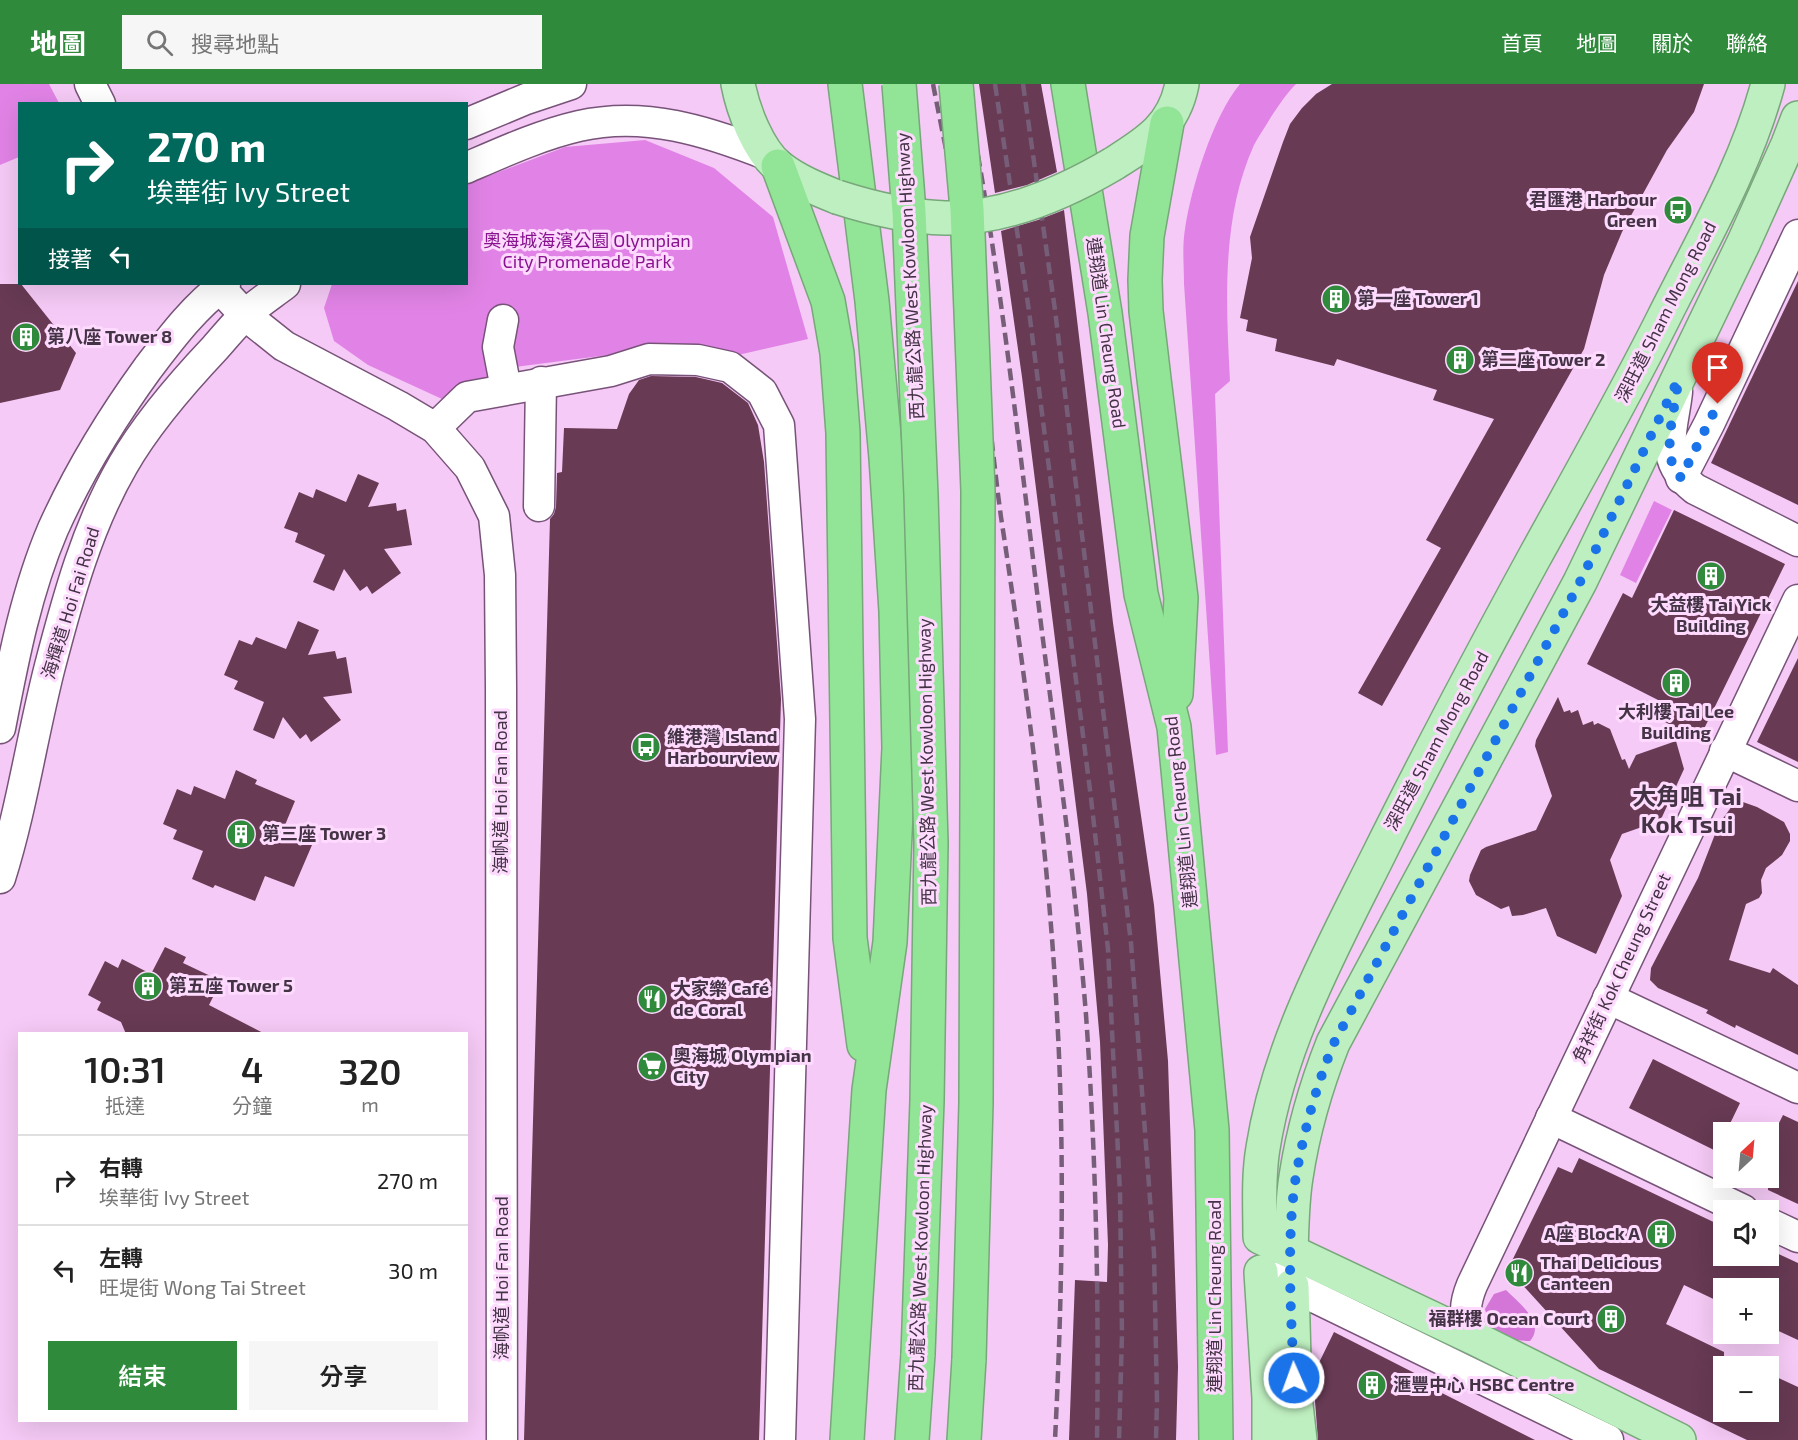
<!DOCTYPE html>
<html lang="zh-TW">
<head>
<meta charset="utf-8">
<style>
	:root { --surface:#fff; --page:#f6f6f6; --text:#222; --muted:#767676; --line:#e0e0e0; --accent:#308a3b }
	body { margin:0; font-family:"Exo 2","Noto Sans TC",sans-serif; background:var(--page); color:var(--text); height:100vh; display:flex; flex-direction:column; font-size:22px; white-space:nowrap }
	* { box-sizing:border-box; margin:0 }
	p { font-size:20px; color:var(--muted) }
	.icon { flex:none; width:33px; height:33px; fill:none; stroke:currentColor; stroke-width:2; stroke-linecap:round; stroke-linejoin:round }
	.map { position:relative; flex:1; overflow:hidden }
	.panel { position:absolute; left:18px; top:948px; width:450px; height:390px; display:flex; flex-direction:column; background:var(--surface); border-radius:0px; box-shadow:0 6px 24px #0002 }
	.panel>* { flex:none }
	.top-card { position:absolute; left:18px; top:18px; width:450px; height:183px; border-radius:0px; box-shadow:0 6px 24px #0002; background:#00695c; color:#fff; overflow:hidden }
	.needle { width:39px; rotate:26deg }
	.fabs { position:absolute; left:1713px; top:1038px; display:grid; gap:12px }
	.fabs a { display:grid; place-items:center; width:66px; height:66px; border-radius:0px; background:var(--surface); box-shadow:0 6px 24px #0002; font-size:30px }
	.pin { position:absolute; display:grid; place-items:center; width:51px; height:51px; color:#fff; margin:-62px -26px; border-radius:50% 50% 50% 0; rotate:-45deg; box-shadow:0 0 6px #0007 }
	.pin .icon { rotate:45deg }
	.me { position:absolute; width:66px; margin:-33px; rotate:358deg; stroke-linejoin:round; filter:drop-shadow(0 0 4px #0008) }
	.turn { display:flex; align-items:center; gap:21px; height:126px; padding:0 30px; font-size:27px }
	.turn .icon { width:78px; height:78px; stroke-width:2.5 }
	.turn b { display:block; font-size:42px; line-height:51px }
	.then { display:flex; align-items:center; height:57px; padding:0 30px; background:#0003; gap:12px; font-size:22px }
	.eta { display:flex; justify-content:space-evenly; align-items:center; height:102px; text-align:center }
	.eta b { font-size:36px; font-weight:600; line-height:42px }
	.cta { display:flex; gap:12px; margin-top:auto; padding:12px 30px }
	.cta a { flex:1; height:69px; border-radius:0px; background:var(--accent); color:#fff; font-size:24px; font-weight:600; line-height:69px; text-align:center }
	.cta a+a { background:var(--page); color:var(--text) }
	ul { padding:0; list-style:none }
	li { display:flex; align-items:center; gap:18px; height:90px; padding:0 30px; border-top:2px solid var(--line) }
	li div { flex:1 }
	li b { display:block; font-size:22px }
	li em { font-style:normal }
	header { display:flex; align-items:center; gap:36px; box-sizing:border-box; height:84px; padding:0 30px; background:var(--accent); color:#fff }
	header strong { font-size:28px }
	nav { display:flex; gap:33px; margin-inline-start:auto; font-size:21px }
	.search { width:420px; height:54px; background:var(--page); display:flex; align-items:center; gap:15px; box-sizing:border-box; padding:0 21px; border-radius:0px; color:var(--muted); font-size:22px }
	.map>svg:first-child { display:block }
</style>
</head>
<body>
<header>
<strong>地圖</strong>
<div class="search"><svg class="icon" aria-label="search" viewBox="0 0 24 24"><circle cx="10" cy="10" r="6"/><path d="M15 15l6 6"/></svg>搜尋地點</div>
<nav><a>首頁</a><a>地圖</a><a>關於</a><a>聯絡</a></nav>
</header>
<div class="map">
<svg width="1798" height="1356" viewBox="0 0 1798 1356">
	<rect width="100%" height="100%" fill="#f5caf6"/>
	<g fill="#e183e6">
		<path d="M0,0h49l10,19 -39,1 -1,53 -19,8z"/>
		<path d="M1240,0h56c-10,10 -17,21 -25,33 -5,9 -12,18 -17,28 -33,73 -28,158 -24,236l-15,13 13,358 -12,3 -32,-471c0,-18 -2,-37 1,-55 6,-41 28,-113 55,-145z"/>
		<path d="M645,56l69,28 59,49 35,122 -70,16 -99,-4 -124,16 -52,19 -21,13 -74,-34 -34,-24 -10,-33 8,-24h134l1,-100 98,-37z"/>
		<path d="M1654,417l18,9 -36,73 -16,-8z"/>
	</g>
	<path fill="#d376d8" d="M1506,1206c13,13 40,33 24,51 -27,-1 -38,-5 -45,-32l9,-15z"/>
	<g fill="#683a54">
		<path d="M979,0h62l16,88 -30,13 -32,8z"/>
		<path d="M1332,0h372l-10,28 -27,38 -45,82 -18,43 -20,74 -202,357 -24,-13 83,-145 -15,-8 68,-121 -61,-19 4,-10 -100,-31 -3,7 -59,-15 2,-12 -31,-8 2,-11 -8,-2 12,-60 -2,-21 33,-95 7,-18 12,-16 14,-14z"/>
		<path d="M1064,126l49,413 41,282 14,156 10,306 -2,73h-107l6,-160 32,2 1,-37 -8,-203 -13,-148 -65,-517 -21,-146 37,-11z"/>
		<path d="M1798,197v224l-87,-42z"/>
		<path d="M0,200h21l55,69 -16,37 -60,13z"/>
		<path d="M651,292l45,1 26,6 26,20 10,22 6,37 17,237 -22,741h-235l26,-921 4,-5 2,-7 1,-34 5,-1 2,-44 53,1 12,-35 10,-14z"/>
		<path d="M358,390l21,9 -11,24 28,-4 1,8 9,-2 6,36 -28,4 17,24 -29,21 -5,-8 -7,5 -16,-22 -10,22 -21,-9 12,-27 -30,-13 3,-9 -14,-5 15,-36 14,6 3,-9 30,13z"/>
		<path d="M1674,426l111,54 -86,175 -44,-22 7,-15 -75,-38 36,-71 9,5z"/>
		<path d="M298,537l21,9 -11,25 27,-4 2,8 9,-2 6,36 -29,4 18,23 -30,22 -5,-8 -6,5 -17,-22 -9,22 -21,-9 11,-28 -30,-13 4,-8 -14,-6 15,-35 13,5 4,-8 30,12z"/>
		<path d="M1798,574v104l-41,-20z"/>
		<path d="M1558,613l6,15 6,-2 1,3 7,-3 5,15 10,-4 1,4 4,-2 12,6 12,31 3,-1 4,10 7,-14 40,-14 8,28 -22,48 -6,5 -34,12 -12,26 12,36 -26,58 -39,-18 -11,-28 -23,7 -11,1 -3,-10 -8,3 -25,-14 -7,-14 1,-6 11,-25 5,-3 50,-17 16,-34 -17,-50 1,-6z"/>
		<path d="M236,686l21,10 -2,4 40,17 -10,24 30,13 -21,49 -29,-11 -10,25 -40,-16 -2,3 -21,-9 11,-28 -30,-12 4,-9 -14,-6 14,-35 14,6 3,-9 31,13z"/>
		<path d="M1740,717l17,6 27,15 6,12v7l-8,14 -16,13 -5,12 1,13 -3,5 -13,6 -17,56 41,13 3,-5 25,17v70l-62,-30 -1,3 -29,-15 2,-3 -50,-22 -8,-8 1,-12 47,-90 21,-54 13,-18z"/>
		<path d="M165,863l21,10 -3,6 38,18 -12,24 56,29h-139l-5,-12 -24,-12 4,-8 -13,-7 17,-34 13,7 4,-9 29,15z"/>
		<path d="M1653,975l87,44 -14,29h-2l-8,19 -87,-43z"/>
		<path d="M1783,1031l15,7v82l-30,-14v-45z"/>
		<path d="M1579,1074l145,69v29h44v-7l30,14v77l-30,-14v-38h-44v16l-40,-19 -18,39 58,28v60h44v-39l30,14v53h-51l-148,-71 -91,-100 50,-102 14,6z"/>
		<path d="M1334,1248l102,52 -2,5 101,51h-217l-5,-65z"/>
	</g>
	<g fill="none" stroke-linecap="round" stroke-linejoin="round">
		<g stroke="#785379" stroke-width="33">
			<g id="minor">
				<path d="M90,0l10,20"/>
				<path d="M466,40l60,-25 45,-15"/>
				<path d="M466,84c37,-16 74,-33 113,-42 66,-15 128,5 189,29"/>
				<path d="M216,200l29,31 39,31 114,60 37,22 35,40 24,48 6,59 1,113 1,752"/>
				<path d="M503,236l-5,27 8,42"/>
				<path d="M1677,308c-4,39 -20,67 18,97l103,52"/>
				<path d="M435,344l32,-31 144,-26 38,-12 49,1 32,7 32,25 17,33 21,294 -20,721"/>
				<path d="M1681,394l28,-54 89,-189"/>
				<path d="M539,422l2,-124"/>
				<path d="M0,644c13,-67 26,-136 53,-199 26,-58 58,-110 95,-161 23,-30 46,-61 77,-84"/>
				<path d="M1725,667l73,35"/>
				<path d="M0,794c22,-70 32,-142 50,-212 18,-69 37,-139 73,-201 24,-42 58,-81 92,-117 10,-11 20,-24 31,-34 12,-11 26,-20 39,-30"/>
				<path d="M1608,914l190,90"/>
				<path d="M1551,1034l192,92"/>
				<path d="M1768,1139l30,14"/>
				<path d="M1273,1193l335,163"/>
				<path d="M1476,1255c-12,-21 -13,-32 -4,-54l326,-685"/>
			</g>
		</g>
		<g stroke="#77a77a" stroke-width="36">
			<g id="major">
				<path d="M738,0c5,26 20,66 41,83 18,14 38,22 58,30"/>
				<path d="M1113,80c35,-22 61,-38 69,-80"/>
				<path d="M1291,1167c1,-25 1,-50 5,-74 7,-46 20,-91 37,-134l247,-461 164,-340 44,-98 10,-26"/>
				<path d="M1261,1188l8,126v42"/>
				<path d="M1292,1202l3,110 5,44"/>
				<path d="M1679,1356l-203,-101 -216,-102c0,-30 -2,-60 3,-89 16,-103 68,-198 114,-290 50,-101 103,-201 157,-300 44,-80 89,-159 130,-241 38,-76 82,-151 104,-233"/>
			</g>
		</g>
		<g stroke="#77a77a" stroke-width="36">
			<g id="highway">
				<path d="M845,0l27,217 14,157 10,153 3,137 -9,194 -21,148 -22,350"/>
				<path d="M1068,0l37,229 36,281 33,133 38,403 4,310"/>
				<path d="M1167,39l-20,113 -2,44 1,31 8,68 27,219 -5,96"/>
				<path d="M778,82l50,135 9,52 6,80 7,505 14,107"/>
				<path d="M912,1356l6,-86"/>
				<path d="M964,1356l5,-81"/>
			</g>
		</g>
		<use href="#minor" stroke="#fff" stroke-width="30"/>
		<use href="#major" stroke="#beefc0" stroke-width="33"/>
		<use href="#highway" stroke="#92e596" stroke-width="33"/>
		<g stroke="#775e78" stroke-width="4.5" stroke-dasharray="12 6" stroke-linecap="butt">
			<path d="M933,0c15,78 33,157 44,236 10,66 15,132 24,197 25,165 47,331 56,498 8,140 5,285 -2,425"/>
			<path d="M965,0c33,171 52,343 73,516 17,138 37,276 48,415 10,142 13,283 11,425"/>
			<path d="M995,0l34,227 62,487 17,151 12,244 2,141 -3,106"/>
			<path d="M1023,0l32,226 76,633 23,310 3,147 -1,40"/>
		</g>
		<g stroke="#77a77a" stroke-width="36" stroke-linecap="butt">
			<path id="major-bridge" d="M837,113c34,11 72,20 108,21 59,1 119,-25 168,-54"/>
		</g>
		<g stroke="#77a77a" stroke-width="36" stroke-linecap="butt">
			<g id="highway-bridge">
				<path d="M899,0l10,128 12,283 10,348 -4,258 -9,253"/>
				<path d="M956,0l11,125 11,282 -2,612 -7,256"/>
			</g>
		</g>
		<use href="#major-bridge" stroke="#beefc0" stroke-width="33"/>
		<use href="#highway-bridge" stroke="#92e596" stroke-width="33"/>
	</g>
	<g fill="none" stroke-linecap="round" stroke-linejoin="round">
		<path stroke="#1a73e8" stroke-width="10" stroke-dasharray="0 18" d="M1294,1294c-3,-62 -8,-141 2,-202 8,-45 20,-90 38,-133l246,-461 98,-202c-2,26 -14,61 -5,86 2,4 6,9 8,12l37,-74"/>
	</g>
	<defs>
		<g id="bus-disc" transform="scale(1.5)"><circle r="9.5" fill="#308a3b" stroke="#fddafe"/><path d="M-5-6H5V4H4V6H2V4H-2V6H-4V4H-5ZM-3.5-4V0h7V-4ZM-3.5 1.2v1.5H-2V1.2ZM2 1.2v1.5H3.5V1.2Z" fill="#fff"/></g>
		<g id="building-disc" transform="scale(1.5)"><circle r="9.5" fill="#308a3b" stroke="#fddafe"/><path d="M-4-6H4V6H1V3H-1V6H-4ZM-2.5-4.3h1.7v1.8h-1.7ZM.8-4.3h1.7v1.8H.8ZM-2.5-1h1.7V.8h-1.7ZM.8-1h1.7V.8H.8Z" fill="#fff"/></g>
		<g id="restaurant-disc" transform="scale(1.5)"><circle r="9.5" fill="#308a3b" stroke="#fddafe"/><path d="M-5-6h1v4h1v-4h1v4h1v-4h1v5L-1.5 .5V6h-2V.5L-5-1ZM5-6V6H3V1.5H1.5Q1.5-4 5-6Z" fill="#fff"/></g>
		<g id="supermarket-disc" transform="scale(1.5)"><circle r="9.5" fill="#308a3b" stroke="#fddafe"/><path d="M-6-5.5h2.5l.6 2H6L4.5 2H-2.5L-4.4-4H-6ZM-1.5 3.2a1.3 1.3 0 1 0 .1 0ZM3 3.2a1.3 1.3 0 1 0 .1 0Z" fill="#fff"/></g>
	</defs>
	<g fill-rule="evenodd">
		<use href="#bus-disc" x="1678" y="126"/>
		<use href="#building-disc" x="1336" y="215"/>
		<use href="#building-disc" x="26" y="253"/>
		<use href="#building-disc" x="1460" y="276"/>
		<use href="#building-disc" x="1711" y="492"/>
		<use href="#building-disc" x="1676" y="599"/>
		<use href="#bus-disc" x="646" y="663"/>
		<use href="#building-disc" x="241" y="750"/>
		<use href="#building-disc" x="148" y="902"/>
		<use href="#restaurant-disc" x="652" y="915"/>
		<use href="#supermarket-disc" x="652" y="982"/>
		<use href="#building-disc" x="1661" y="1150"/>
		<use href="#restaurant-disc" x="1519" y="1189"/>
		<use href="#building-disc" x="1611" y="1235"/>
		<use href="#building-disc" x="1372" y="1301"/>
	</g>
	<g text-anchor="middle" stroke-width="6" stroke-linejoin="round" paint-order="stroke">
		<g font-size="18" font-weight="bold" fill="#443345" stroke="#fddafe" text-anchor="start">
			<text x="1657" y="122" text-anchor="end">君匯港 Harbour<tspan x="1657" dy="21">Green</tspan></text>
			<text x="1357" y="221">第一座 Tower 1</text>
			<text x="47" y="259">第八座 Tower 8</text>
			<text x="1481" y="282">第二座 Tower 2</text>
			<text x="1711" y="527" text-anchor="middle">大益樓 Tai Yick<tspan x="1711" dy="21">Building</tspan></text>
			<text x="1676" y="634" text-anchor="middle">大利樓 Tai Lee<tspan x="1676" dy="21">Building</tspan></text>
			<text x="667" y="659">維港灣 Island<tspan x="667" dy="21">Harbourview</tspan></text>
			<text x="262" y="756">第三座 Tower 3</text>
			<text x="169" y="908">第五座 Tower 5</text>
			<text x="673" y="911">大家樂 Café<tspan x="673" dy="21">de Coral</tspan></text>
			<text x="673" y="978">奧海城 Olympian<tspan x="673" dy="21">City</tspan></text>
			<text x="1640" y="1156" text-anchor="end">A座 Block A</text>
			<text x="1540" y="1185">Thai Delicious<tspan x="1540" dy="21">Canteen</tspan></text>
			<text x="1590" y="1241" text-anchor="end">福群樓 Ocean Court</text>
			<text x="1393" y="1307">滙豐中心 HSBC Centre</text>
		</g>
		<g font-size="18" fill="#891290" stroke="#fddafe">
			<text x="587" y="163">奧海城海濱公園 Olympian<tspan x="587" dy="21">City Promenade Park</tspan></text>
		</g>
		<g font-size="18" fill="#443345" stroke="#fddafe">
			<text transform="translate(910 192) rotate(-93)" y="6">西九龍公路 West Kowloon Highway</text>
			<text transform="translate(1666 228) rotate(-63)" y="6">深旺道 Sham Mong Road</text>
			<text transform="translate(1106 249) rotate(82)" y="6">連翔道 Lin Cheung Road</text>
			<text transform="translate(71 519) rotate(-73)" y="6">海輝道 Hoi Fai Road</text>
			<text transform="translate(1437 657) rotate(-62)" y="6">深旺道 Sham Mong Road</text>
			<text transform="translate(927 678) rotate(-91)" y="6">西九龍公路 West Kowloon Highway</text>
			<text transform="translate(501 708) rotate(-90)" y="6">海帆道 Hoi Fan Road</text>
			<text transform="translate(1181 728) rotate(-96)" y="6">連翔道 Lin Cheung Road</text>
			<text transform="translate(1622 884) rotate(-65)" y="6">角祥街 Kok Cheung Street</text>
			<text transform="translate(921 1164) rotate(-88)" y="6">西九龍公路 West Kowloon Highway</text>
			<text transform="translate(502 1194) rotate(-90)" y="6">海帆道 Hoi Fan Road</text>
			<text transform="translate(1215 1212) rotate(-90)" y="6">連翔道 Lin Cheung Road</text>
		</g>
		<g font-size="24" font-weight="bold" fill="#443345" stroke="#fddafe">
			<text x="1687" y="721">大角咀 Tai<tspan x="1687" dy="28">Kok Tsui</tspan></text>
		</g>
	</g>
</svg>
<div class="fabs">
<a><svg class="needle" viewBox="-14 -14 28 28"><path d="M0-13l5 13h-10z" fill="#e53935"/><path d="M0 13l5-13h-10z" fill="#767676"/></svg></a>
<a><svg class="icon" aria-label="sound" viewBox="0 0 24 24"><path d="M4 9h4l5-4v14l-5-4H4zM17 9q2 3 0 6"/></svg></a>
<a>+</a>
<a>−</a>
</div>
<div class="pin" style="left:1718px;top:320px;background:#d93025"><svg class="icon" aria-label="arrive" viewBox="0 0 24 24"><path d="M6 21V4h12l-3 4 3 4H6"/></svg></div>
<svg class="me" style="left:1294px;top:1294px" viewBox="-20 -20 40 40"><circle r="17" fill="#1a73e8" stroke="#fff" stroke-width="3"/><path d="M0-11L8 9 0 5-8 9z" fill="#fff"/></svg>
<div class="top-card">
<div class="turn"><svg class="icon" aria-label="right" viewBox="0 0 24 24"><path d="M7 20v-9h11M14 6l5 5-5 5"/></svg><div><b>270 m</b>埃華街 Ivy Street</div></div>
<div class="then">接著<svg class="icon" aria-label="left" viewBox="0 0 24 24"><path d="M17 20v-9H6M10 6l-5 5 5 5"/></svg></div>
</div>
<section class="panel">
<div class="eta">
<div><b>10:31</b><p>抵達</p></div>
<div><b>4</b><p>分鐘</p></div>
<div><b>320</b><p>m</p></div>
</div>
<ul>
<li><svg class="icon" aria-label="right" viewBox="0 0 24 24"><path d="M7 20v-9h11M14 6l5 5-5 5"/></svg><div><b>右轉</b><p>埃華街 Ivy Street</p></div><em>270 m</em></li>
<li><svg class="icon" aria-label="left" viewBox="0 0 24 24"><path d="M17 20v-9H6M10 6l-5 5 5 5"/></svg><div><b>左轉</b><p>旺堤街 Wong Tai Street</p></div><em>30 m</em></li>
</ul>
<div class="cta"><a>結束</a><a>分享</a></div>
</section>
</div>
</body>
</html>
